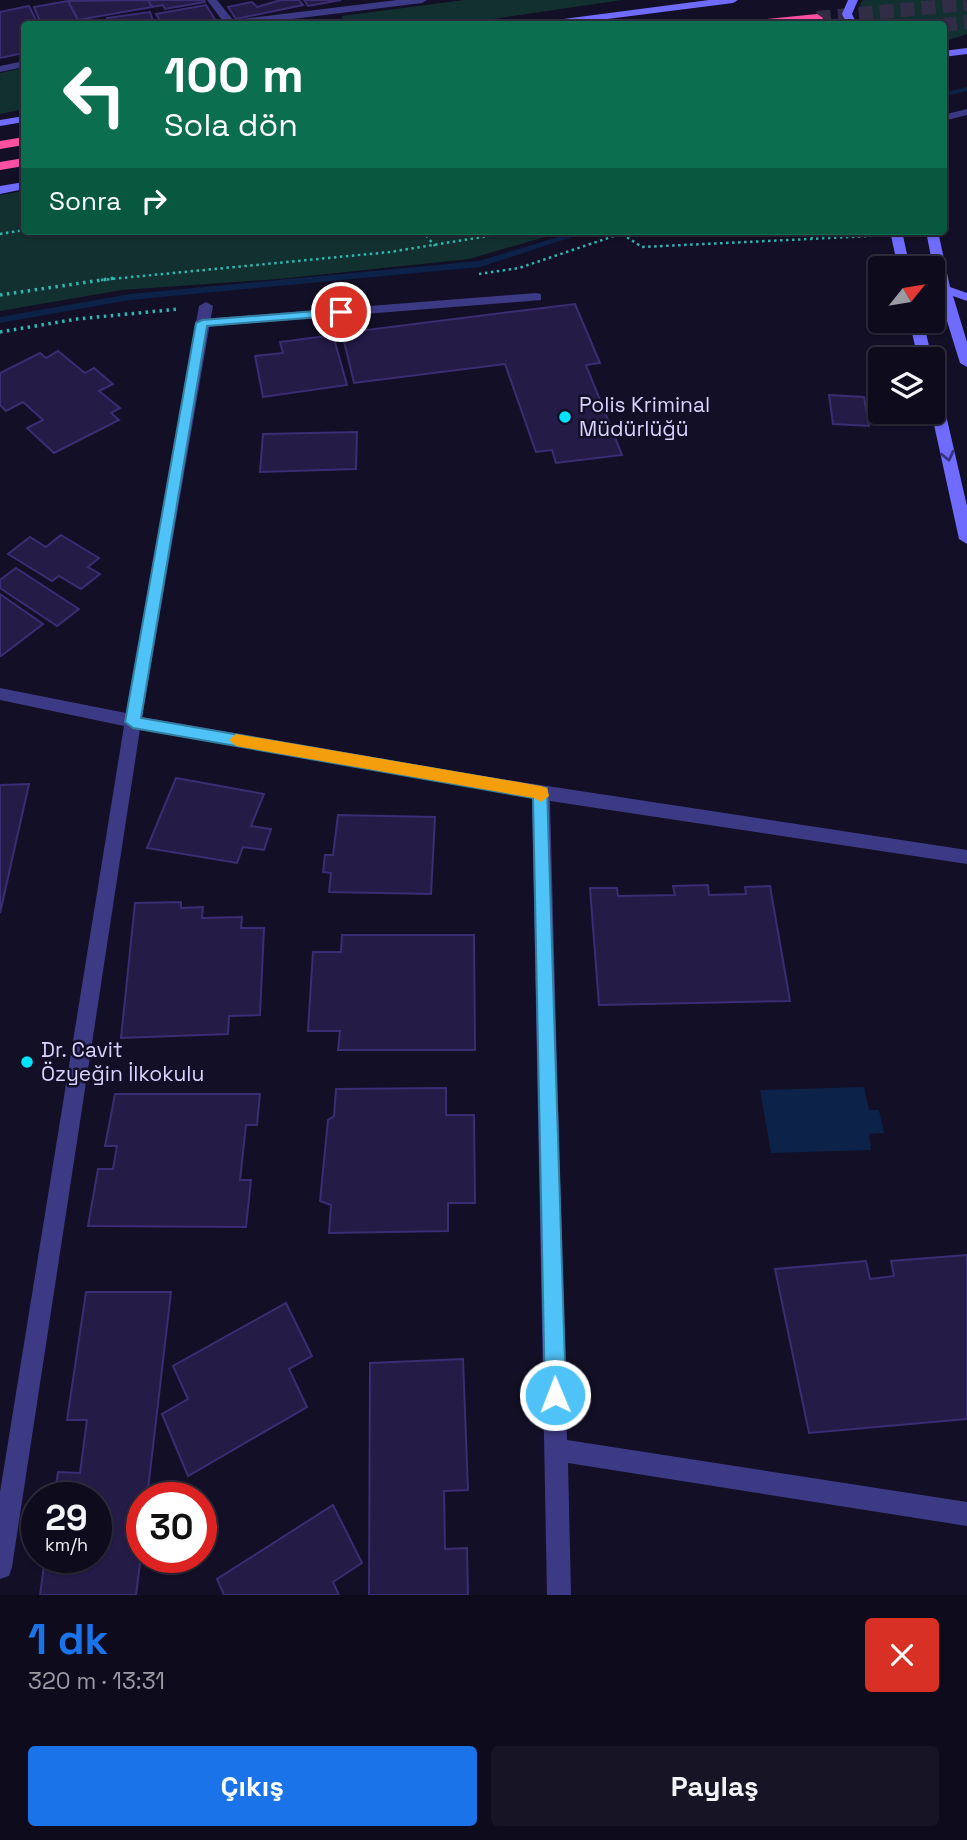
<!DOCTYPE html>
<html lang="tr">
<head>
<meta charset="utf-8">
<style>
	:root { --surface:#0e0b1c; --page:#171425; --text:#f1f3f6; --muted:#9b9ba3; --line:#2e2b3b; --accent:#1a73e8 }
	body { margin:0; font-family:"Space Grotesk",sans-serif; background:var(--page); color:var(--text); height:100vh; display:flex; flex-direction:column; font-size:26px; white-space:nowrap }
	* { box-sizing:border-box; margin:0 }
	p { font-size:23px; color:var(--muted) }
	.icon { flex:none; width:38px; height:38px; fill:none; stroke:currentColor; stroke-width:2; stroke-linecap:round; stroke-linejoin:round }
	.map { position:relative; height:1595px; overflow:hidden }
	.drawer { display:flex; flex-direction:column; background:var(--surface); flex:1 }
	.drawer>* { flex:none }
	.top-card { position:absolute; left:21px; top:21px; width:926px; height:214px; border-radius:7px; box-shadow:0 2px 5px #0004,0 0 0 2px var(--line); background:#0b6e4f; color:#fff; overflow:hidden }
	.needle { width:46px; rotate:60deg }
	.fabs { position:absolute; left:868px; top:256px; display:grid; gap:14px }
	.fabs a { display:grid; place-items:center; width:77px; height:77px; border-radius:7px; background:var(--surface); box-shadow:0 2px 5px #0004,0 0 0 2px var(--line); font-size:35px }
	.speed { position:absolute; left:21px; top:1482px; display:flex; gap:14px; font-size:35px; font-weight:700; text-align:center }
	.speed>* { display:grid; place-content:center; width:91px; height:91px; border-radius:50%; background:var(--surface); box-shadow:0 2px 5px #0004,0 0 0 2px var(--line); line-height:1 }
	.speed small { font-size:18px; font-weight:400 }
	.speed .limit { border:10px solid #d22; background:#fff; color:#111 }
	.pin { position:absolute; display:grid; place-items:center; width:60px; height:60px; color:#fff; margin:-30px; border:4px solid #fff; border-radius:50%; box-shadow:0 2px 7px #0007 }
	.me { position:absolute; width:77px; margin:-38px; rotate:359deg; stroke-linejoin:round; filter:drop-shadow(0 0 5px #0008) }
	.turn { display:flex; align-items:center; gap:24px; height:147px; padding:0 28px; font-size:32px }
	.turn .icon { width:91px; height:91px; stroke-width:2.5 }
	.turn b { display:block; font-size:49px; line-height:60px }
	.then { display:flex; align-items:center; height:66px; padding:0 28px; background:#0003; gap:14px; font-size:26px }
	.round { display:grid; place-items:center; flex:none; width:74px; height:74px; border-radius:7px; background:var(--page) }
	.headline { display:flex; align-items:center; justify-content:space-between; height:119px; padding:0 28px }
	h1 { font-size:42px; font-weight:700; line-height:52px; color:var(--accent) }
	.primary-button { display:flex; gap:14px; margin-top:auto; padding:14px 28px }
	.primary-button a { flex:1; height:80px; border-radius:7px; background:var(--accent); color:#fff; font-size:28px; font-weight:700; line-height:80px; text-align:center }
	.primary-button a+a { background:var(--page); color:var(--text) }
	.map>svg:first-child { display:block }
</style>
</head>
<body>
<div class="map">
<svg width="967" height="1595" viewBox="0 0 967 1595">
	<rect width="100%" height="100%" fill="#130f26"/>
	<g fill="#12302f">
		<path d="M464,0h158l-163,24h-113l-4,-5v-3z"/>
		<path d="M863,0h99l5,3v31l-24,8v-18h-76c-8,-8 -11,-14 -4,-24z"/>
		<path d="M24,68v41l-24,5v-41z"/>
		<path d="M24,191v40h541l-96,28 -190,20 -157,11 -122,21v-116z"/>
	</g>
	<path fill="#0c2248" d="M864,1087l5,23h10l5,23 -15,1 2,16 -100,3 -11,-63z"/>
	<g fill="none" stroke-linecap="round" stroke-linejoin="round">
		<g fill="#0c2248" fill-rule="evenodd">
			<path d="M967,87v4l-24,6v-4z"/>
			<path d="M578,231h13l-111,36 -350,33 -130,23v-6l130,-23 349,-33z"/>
		</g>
	</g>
	<g fill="#241b47" stroke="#3b2d73" stroke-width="2">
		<path d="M148,0h56l1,2 -40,7 -2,-4 -11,2z"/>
		<path d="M148,0l4,7 -74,13 -10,-19z"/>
		<path d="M281,0h18l4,5 -67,14 -8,-12 24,-5 5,5z"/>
		<path d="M304,0h37l-33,6z"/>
		<path d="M68,1l12,23h-39l-7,-17z"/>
		<path d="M206,5l10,16 -54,3 -6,-10z"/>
		<path d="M29,6l9,18h-14v29l-24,5v-46z"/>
		<path d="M150,12l4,12h-45l-2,-6z"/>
		<path d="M575,304l25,59 -14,2 36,90 -66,8 -4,-13 -16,2 -31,-88 -151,19 -12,-50z"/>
		<path d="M333,335l14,50 -84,12 -8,-41 28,-3 -3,-11z"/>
		<path d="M58,351l27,22 9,-5 19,16 -14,7 21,17 -9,5 8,7 -65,33 -27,-25 16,-8 -20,-18 -17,9 -6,-6v-32l40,-20 6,5z"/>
		<path d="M829,395l35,2 5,29 -36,-2z"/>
		<path d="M357,432l-1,37 -96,3 3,-38z"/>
		<path d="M61,535l38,23 -11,9 12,7 -19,15 -22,-13 -7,5 -44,-27 22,-17 16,10z"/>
		<path d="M16,568l63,41 -22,17 -57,-38v-8z"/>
		<path d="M0,594l43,30 -42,32h-1z"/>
		<path d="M176,778l88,16 -13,32 20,3 -7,21 -21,-3 -6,16 -90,-15z"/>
		<path d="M29,784l-29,129v-128z"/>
		<path d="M338,815l97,2 -4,77 -102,-2 2,-19 -8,-1 2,-17h8z"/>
		<path d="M708,885l1,10 37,-1 -1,-7 25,-1 20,115 -191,4 -9,-117h27l1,8 57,-1 -2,-9z"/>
		<path d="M181,902v6l22,-1 -1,11 40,-1 -1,11h23l-4,87 -31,1 -1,18 -107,4 14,-135z"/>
		<path d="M342,935h132l1,115h-137l2,-19h-32l5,-79h28z"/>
		<path d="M446,1088v27h28l1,88h-27v28l-119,2 2,-28 -11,-4 8,-81 6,-4 2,-27z"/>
		<path d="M115,1094h145l-3,31h-11l-6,55h11l-5,47 -158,-1 10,-57h15l4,-23h-12z"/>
		<path d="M967,1255v164l-158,14 -34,-164 91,-8 4,18 24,-3 -3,-15z"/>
		<path d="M86,1292h85l-24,206h-5v50l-6,47h-96l5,-37h51v-60h-42l4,-26 22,1 7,-53h-20z"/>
		<path d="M286,1303l26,53 -23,13 18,38 -119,69 -26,-62 26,-15 -15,-33z"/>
		<path d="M463,1359l5,131 -24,1 1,58 22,-1 1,47h-99l1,-232z"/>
		<path d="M333,1505l29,58 -29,19 6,13h-115l-7,-16z"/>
	</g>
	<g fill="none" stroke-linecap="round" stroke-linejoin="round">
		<g stroke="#312d47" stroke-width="14" stroke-dasharray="14 7" stroke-linecap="butt">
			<path d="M817,18l150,-14"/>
			<path d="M943,25l24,-3"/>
		</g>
		<g stroke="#2fb8b0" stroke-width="2.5" stroke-dasharray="2.5 3.5" stroke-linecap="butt">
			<path d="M422,231l13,15"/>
			<path d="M794,231l19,7"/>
			<path d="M0,234l24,-4"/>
			<path d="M622,234l20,13 229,-11"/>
			<path d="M479,274l40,-6 110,-37"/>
			<path d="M101,280l289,-28 129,-21"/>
		</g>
		<g stroke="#2fb8b0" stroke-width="3.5" stroke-dasharray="2.5 4.5" stroke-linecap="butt">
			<path d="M0,295l115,-17"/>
			<path d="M0,332l77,-13 102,-10"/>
		</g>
		<path fill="#3d3a85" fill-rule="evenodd" d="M536,293l5,1v6l-339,27 -7,-4 7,-4z"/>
		<g fill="#3d3a85" fill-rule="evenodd">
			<path d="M207,0h10l16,20 164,-20h30l-5,3 -171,21h-26z"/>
			<path d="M24,61v6l-24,5v-6z"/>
			<path d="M967,109v6l-24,6v-6z"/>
			<path d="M206,302l7,4 -71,411 340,59 485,74v14l-417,-63 17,639 400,62v24l-399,-63 3,132h-24l-15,-797 -392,-69 -128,838 -3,9 -9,3v-87l124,-766 -124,-26v-12l126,25 73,-407z"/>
		</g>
		<g fill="#6f6bff" fill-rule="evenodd">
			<path d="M709,0h29l-5,3 -165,21h-25l5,-3z"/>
			<path d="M848,0h10l-6,14 5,10h-10l-5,-10z"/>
			<path d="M967,48v6l-24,3v-6z"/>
			<path d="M24,116v6l-24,4v-6z"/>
			<path d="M24,182v7l-24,5v-8z"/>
			<path d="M890,231h12l8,37h-12z"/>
			<path d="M926,231h12l12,56 17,6v8l-14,-5 14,46v25l-7,-4 -22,-71 -5,-2v-6l3,-1z"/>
			<path d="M909,320h14l9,39h-14z"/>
			<path d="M933,385l7,4 27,117v38l-8,-5 -28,-128z"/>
		</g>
		<g fill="#ff4fa3" fill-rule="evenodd">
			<path d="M817,14l6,4 -2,3 -70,3 6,-4z"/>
			<path d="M24,137v8l-24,4v-8z"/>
			<path d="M24,158v8l-24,4v-8z"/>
		</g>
	</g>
	<defs><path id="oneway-chevron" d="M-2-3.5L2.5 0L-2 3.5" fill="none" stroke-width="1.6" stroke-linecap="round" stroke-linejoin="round" transform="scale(1.75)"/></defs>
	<use stroke="#38347d" href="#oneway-chevron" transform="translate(948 456) rotate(77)"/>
	<path fill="#4fc3f7" stroke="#337fa1" stroke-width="2" d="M341,309l4,1v5l-138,11 -66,392 406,70 19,607 -3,8 -8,3 -7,-3 -3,-8 -12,-597 -400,-70 -8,-6 71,-399 6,-3z"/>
	<path fill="#f59e0b" d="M236,734l305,52 6,2 2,8 -8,6 -7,-4 -298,-52 -7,-6z"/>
	<g fill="#00e5ff" stroke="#130f26" stroke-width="2.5">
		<circle cx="565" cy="417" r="7"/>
		<circle cx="27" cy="1062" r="7"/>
	</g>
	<g text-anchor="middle" stroke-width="5" stroke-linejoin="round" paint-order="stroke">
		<g font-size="21" fill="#d9d4ff" stroke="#130f26" text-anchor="start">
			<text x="579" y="412">Polis Kriminal<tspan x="579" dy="24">Müdürlüğü</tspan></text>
			<text x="41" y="1057">Dr. Cavit<tspan x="41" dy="24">Özyeğin İlkokulu</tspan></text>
		</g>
	</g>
</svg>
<div class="fabs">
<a><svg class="needle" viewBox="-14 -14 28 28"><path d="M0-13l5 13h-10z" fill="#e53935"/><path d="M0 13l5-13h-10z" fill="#9b9ba3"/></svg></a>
<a><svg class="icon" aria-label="layers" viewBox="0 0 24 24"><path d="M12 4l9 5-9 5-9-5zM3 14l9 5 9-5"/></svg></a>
</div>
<div class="speed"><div>29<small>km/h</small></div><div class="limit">30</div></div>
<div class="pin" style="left:341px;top:312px;background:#d93025"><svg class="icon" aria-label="arrive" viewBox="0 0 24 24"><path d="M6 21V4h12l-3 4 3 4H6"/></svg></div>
<svg class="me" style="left:555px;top:1395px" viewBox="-20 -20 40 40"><circle r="17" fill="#4fc3f7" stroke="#fff" stroke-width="3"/><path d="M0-11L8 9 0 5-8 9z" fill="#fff"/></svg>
<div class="top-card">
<div class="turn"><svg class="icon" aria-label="left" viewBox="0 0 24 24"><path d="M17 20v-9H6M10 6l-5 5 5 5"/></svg><div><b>100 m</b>Sola dön</div></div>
<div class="then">Sonra<svg class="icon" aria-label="right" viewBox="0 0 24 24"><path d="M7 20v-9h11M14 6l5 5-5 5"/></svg></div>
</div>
</div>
<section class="drawer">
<div class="headline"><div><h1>1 dk</h1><p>320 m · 13:31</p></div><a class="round" style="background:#d93025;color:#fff"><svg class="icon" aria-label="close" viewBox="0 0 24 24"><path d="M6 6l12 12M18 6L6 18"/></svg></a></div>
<div class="primary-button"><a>Çıkış</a><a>Paylaş</a></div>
</section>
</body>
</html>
